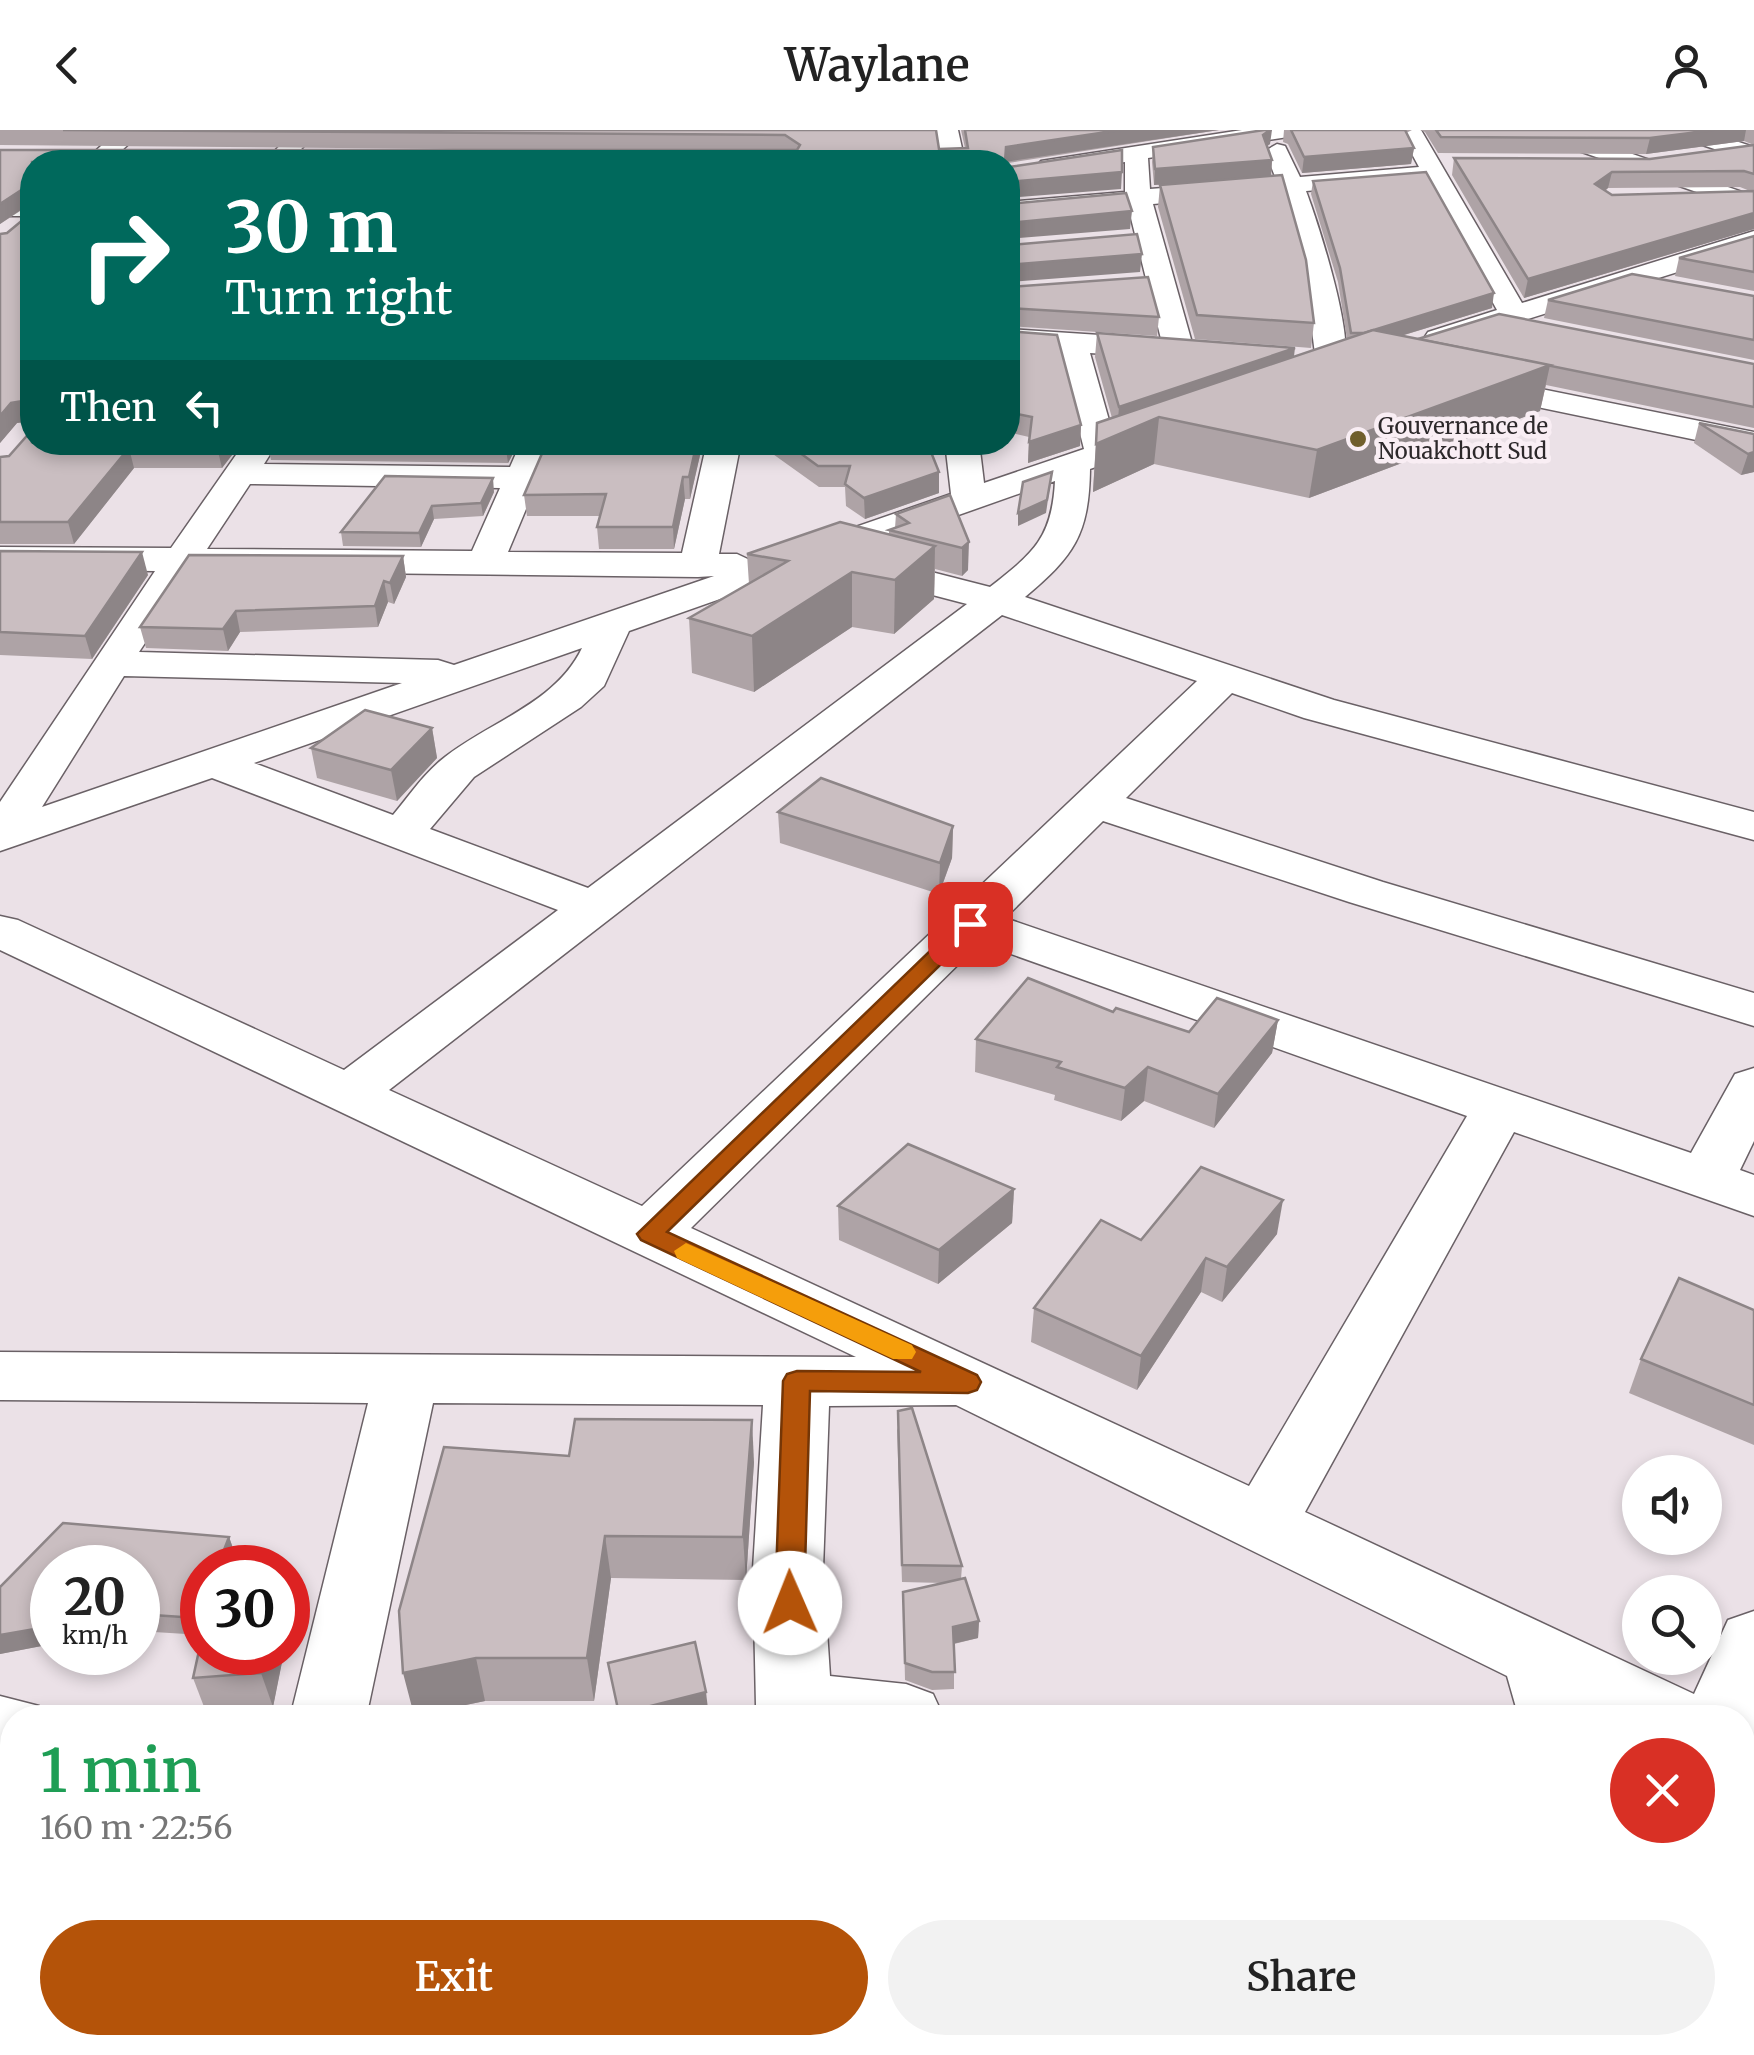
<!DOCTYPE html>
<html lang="en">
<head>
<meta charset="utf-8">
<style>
	:root { --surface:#fff; --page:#f2f2f2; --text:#222; --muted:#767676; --accent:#b45309 }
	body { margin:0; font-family:Merriweather,serif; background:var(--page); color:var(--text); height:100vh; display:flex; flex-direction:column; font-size:38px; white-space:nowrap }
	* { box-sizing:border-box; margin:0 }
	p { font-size:32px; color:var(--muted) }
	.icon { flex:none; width:55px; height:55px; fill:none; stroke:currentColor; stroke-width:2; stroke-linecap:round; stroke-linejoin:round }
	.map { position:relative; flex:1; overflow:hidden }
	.side { position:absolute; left:0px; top:1575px; width:1755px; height:350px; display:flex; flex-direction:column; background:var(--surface); border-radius:40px 40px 0 0; box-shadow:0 5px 15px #0003 }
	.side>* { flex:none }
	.banner { position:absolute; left:20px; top:20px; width:1000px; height:305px; border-radius:40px; box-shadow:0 5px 15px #0003; background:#00695c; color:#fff; overflow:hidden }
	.fabs { position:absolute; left:1622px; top:1325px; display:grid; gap:20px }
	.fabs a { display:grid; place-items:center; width:100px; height:100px; border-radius:50%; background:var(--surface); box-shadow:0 5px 15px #0003; font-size:50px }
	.speed { position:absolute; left:30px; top:1415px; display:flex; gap:20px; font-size:50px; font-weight:700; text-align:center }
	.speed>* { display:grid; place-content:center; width:130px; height:130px; border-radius:50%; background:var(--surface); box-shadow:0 5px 15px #0003; line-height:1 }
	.speed small { font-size:25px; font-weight:400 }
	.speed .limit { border:15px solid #d22; background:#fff; color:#111 }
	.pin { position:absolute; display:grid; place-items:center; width:85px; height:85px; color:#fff; margin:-42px; border-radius:20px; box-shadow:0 5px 15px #0006 }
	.me { position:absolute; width:110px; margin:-55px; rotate:359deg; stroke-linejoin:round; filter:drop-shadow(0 0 8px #0008) }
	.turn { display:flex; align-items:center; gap:35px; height:210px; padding:0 40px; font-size:45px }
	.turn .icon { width:130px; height:130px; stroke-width:2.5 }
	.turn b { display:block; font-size:70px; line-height:85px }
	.then { display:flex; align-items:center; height:95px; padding:0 40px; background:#0003; gap:20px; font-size:38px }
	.round { display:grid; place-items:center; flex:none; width:105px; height:105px; border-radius:52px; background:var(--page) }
	.overview { display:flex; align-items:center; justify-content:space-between; height:170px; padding:0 40px }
	h1 { font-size:60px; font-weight:600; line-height:75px; color:#1e9e55 }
	.cta { display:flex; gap:20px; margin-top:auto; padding:20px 40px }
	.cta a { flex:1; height:115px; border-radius:60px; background:var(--accent); color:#fff; font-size:40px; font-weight:600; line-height:115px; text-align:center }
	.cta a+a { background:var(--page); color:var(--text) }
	header { display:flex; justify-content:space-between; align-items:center; height:130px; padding:0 40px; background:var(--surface); font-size:45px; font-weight:600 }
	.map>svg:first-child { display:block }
</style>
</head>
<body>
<header><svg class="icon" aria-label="back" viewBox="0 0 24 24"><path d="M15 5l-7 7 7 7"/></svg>Waylane<svg class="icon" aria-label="person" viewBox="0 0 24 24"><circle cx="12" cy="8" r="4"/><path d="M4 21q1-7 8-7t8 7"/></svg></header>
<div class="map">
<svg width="1754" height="1925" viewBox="0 0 1754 1925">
	<rect width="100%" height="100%" fill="#ebe1e7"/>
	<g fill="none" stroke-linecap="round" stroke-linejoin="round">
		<g stroke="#6a6166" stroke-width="3">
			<g id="minor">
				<path d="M119,0h25l-35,32h-26z"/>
				<path d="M295,0h24l-30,32h-25z"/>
				<path d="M936,0h22l7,32h-24z"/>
				<path d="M1242,0h57l-11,7 -140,21 2,31 126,-10 -11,-28 12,-7 8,2 15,31 119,-10 -20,-37h22l101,173 232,-72v17l-315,99 -11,-3 -4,-6 4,-6 69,-22 -71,-129 -120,10c11,29 52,154 36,177h-22l-4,-6 -10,-79 -24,-90 -129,11 41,146 -4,6 -11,3 -89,-6 24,85 50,-16 12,3 4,7 -4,7 -86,30c-1,66 -16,87 -65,128l309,103 420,112v28l-450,-122 -72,-25 -106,105 257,84 371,111v33l-405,-124 -246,-81 -98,97 686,235 44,-79 19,-6v73l-14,29 14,5v41l-240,-84 -209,380 389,182 34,-74 26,-9v183l-12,-4v-72h-223l-12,-42 -551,-271 -127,1 -6,163 7,107 76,8 27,10 11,24h-182l-6,-12 -3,-137 10,-164 -330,-2 -67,315h-76l78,-315 -368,-3v-48l856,5 -856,-407v-34l18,4 326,150 214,-160 -346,-132 -212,73v-49l155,-231 -155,-2v-22l171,1 74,-106h33l-14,22 246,3 11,-25h33l-46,110 174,1 25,-111h34l-22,112h18l17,8 197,-68 -6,-52h34l5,41 100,-34 -25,-99 -51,-3v-18l153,10 -33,-133 -120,11v-15l117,-10v-30l-76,11 -8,-2 -4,-5 4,-5zM1055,351c-3,58 -22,72 -65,106l-125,-32 -13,3 -6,8 6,8 115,30 -379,284 -158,-59 44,-52 107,-70 23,-21 25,-55zM250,354l250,4 -28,63 -265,-2zM193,441l505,6 16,-1 -260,89 -16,-5 -299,-8zM1002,485l195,66 -555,525 -253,-116zM582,518c-26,55 -91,73 -137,109 -20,15 -36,39 -52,58l-139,-52zM124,546l278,7 -360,124zM980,813l487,173 -218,370 -558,-258z"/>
				<path d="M1530,0h33l191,66v16l-221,-77z"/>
				<path d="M1669,0h33l52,17v15l-82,-27z"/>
				<path d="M0,70l32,2v14h-32z"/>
				<path d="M1467,244l287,58v20l-298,-62 -5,-7 5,-7z"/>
				<path d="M0,1566l39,10 5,12h-32v46h-12z"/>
				<path d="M198,1912h87l-3,13h-88z"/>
			</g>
		</g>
		<use href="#minor" fill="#fff" fill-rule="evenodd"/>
	</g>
	<g fill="#aea3a6" fill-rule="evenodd">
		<path d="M0,0h936l3,19 26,-1 -4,-18h258l-211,33 -976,-1v265l-1,-6 -14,2 -17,20v-209l7,-1 23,-19 1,-10 -31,20v-74h569l-569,-5z"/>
		<path d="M1284,0h128l-6,3 8,15 -3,16 -109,9 -14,-29 -5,-2z"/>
		<path d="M1420,0h334v15l-10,-4 -98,13 -208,-1 -13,-21z"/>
		<path d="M1270,14l-3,2 5,14 -1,16 -117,9 -2,-23 1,-15z"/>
		<path d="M1754,15v84l-230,69 -72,-123 2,-17 196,1zM1740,57l10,4 -138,4 -7,-4 3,-3z"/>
		<path d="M1313,51l179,127 -91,28 17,3 336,25v64l-208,-43 -6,26 -231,87 -155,-34 -61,28 4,-69 15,-5 -17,-61 2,-24 197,24 53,-18 -9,-57 -27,-88z"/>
		<path d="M1160,55l154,138 -3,25 -116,-9 -37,-132z"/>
		<path d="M1754,106v55l-79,-15 4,-18z"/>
		<path d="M1008,156l151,31 -2,19 -149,-10z"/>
		<path d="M1754,166v64l-210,-42 4,-18z"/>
		<path d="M1008,201l73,94 -1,21 -52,17 1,-26 -21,-5z"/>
		<path d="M1699,293l55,11v38l-13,3 -47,-32z"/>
		<path d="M32,300l210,12 -20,26h-88l-60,76h-74v-87l9,-1z"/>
		<path d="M267,312h252l-11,21 -237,-3z"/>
		<path d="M703,312l-13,57h-5l-11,50h-75l-2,-22 3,-11h-73l-3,-21z"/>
		<path d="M756,312h171l12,51 -74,26 -19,-13 -1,-19h-26z"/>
		<path d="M385,346l109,16 -11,24 -49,3 -13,28 -78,-1 -2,-14z"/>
		<path d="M950,365l18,75 -6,6 -27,-7 -1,30 -40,35 -42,-7 -98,65 -62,-19 -3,-55 60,-34 -2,-30 142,-19v-5l6,-2 1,-14z"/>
		<path d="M0,421l148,24 -56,84 -92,-4z"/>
		<path d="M403,426l3,21 -12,27 -6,-2 -10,25 -138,5 -12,19 -82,-3 -6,-21z"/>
		<path d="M432,598l5,30 -40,43 -80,-23 -6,-30z"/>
		<path d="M778,682l175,14 -1,32 -13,36 -159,-51z"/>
		<path d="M1113,882l76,20 89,-12 -6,33 -58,75 -70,-27 -23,20 -67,-21 1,-5 -80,-23 1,-33z"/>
		<path d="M1014,1059l-2,34 -74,61 -99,-44 -1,-34z"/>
		<path d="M1277,1104l-55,68 -21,-10 -64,98 -106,-48 3,-34 107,-68z"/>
		<path d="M1754,1180v135l-125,-52 12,-34z"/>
		<path d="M897,1298l65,138 -1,13 18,42 -1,17 -24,6v45l-22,1 -27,-10 -2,-88 40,-9 -41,-1z"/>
		<path d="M569,1326l185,6 -8,118 -135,-2 -17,123h-109l-68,14 1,3h-39l33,-10z"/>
		<path d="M63,1393l166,14 6,17 -4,11 53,-3 1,6h-83v67l-64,-4v-63h-86v76l-52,10v-67z"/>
		<path d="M284,1522l-11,55 -67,5 -13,-34z"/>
		<path d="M12,1750v162h26v4l-38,2v-167z"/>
		<path d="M713,1912h320l-36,13h-218l-3,-10 -51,10h-10z"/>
	</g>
	<g fill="#8d8587">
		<path d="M1120,0h99l-214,32 1,-15z"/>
		<path d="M1270,0h2l-2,14 -9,6 2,-15z"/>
		<path d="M1714,0h32l-2,11 -98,13 4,-16z"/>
		<path d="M1414,18l-3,16 -109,9 2,-16z"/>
		<path d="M1272,30l-1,16 -117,9 1,-16z"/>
		<path d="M1122,42l-1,17 -113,9v-16z"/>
		<path d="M1612,42l-4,16 -17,13 4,-17z"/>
		<path d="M26,57l5,16 -31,21v-20z"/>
		<path d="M1132,81l-2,18 -122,10v-17z"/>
		<path d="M1754,83v16l-230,69 4,-19z"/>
		<path d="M1142,124l-2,18 -132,10v-18z"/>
		<path d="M1494,163l-2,15 -131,40 3,-15z"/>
		<path d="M1295,218l-3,24 -133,46 -5,46 -61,28 3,-48 21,-12 2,-25z"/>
		<path d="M1550,235l-10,46 -231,87 8,-48z"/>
		<path d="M29,270l2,21 -14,2 -17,20v-27l11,-13z"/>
		<path d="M1081,295l-1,21 -52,17 1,-21z"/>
		<path d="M221,312h21l-20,26 -5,-21z"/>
		<path d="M505,312h14l-11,21z"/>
		<path d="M697,312h6l-13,57 -1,-22z"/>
		<path d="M129,318l5,20 -60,76 -6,-22z"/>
		<path d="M1754,322v20l-13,3 7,-21z"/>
		<path d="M939,342v21l-74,26 -1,-21z"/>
		<path d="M1052,342l-6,41 -28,13v-13z"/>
		<path d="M683,347l2,22 -11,50 -1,-22z"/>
		<path d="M493,348l1,14 -11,24 -2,-13z"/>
		<path d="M432,376l2,13 -13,28 -2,-14z"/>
		<path d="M969,412l-1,28 -6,6v-28z"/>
		<path d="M935,416l-1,53 -40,35 1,-54z"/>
		<path d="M142,422l6,23 -56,84 -7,-23z"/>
		<path d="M403,426l3,21 -12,27 -4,-21z"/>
		<path d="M852,442v55l-98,65 -2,-56z"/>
		<path d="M384,451l4,21 -10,25 -3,-21z"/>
		<path d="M236,481l4,21 -12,19 -5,-22z"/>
		<path d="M432,598l5,30 -40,43 -6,-31z"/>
		<path d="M953,696l-1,32 -13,36 1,-31z"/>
		<path d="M1278,890l-6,33 -58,75 4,-34z"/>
		<path d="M1148,937l-4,34 -23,20 4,-33z"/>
		<path d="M1014,1059l-2,34 -74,61 1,-34z"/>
		<path d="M1283,1070l-6,34 -55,68 5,-35z"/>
		<path d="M1206,1128l-5,34 -64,98 4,-34z"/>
		<path d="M752,1290l2,42 -8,118 -3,-43z"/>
		<path d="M605,1406l6,42 -17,123 -7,-43z"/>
		<path d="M229,1407l6,17 -5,14h-13z"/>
		<path d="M288,1444l7,22 -7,37z"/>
		<path d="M202,1473v30l-5,-15z"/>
		<path d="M979,1491l-1,17 -26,6 1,-17z"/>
		<path d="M52,1496v18l-52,10v-19z"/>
		<path d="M265,1522h19l-11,55 -12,-34z"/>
		<path d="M476,1528l9,43 -68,14 1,3 -4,-3 -11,-42z"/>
		<path d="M706,1562l2,17 -33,9h-56v-4z"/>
		<path d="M954,1912h79l-36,13h-79z"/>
		<path d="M909,1914v11h-31z"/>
	</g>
	<g fill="#cabec1" stroke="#8d8587" stroke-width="2.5">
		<path d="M63,0h873l3,19 29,-1 -3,-18h155l-114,17 -1,15h-973v256h-2l-1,-18 -18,3 -11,13v-182l7,-1 23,-19 1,-24 -5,-3 -26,17v-54h797l3,-5 -15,-10z"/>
		<path d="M1264,0h6l-7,5 9,25 -117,9 -2,-22z"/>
		<path d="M1291,0h114l9,18 -110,9z"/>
		<path d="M1436,0h278l-64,8 -209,-1z"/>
		<path d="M1754,15v29l-10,-3 -132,1 -17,12 17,11 142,-4v22l-226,66 -74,-121 196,1z"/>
		<path d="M1122,20v22l-114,10v-16l1,1z"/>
		<path d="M1426,42l68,121 -130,40h-13l-11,-65 -27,-87z"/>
		<path d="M1282,45l24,85 8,63 -117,-8 -37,-130z"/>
		<path d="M1126,63l6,18 -124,12v-21l1,2z"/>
		<path d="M1137,104l5,20 -134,11v-21l1,1z"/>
		<path d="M1754,106v36l-75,-14z"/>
		<path d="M1632,144l122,22v44l-206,-40z"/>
		<path d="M1148,147l11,40 -151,-9v-22l1,1z"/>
		<path d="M1499,184l255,50v43l-336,-68z"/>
		<path d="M1373,200l177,35 -233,85 -158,-33 -63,27 1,-21z"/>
		<path d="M1008,201l49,4 24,90 -52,17 3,-25 -24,-5z"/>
		<path d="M1097,203l198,15 -176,59z"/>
		<path d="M1699,293l55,11v18l-6,2z"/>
		<path d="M32,300v12h189l-4,5 -88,1 -61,74h-68v-65l9,-1z"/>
		<path d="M547,312h150l-8,35h-6l-10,50h-76l9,-33 -82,1z"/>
		<path d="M785,312h142l12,30 -75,26 -19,-14 5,-18h-32z"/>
		<path d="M1052,342l-5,28 -29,13 5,-31z"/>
		<path d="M385,346l108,2 -12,25 -49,3 -13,27 -78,-1z"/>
		<path d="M950,365l19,47 -7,6 -73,-18 20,-7 -13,-9z"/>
		<path d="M840,392l95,24 -40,34 -43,-8 -100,64 -63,-18 99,-57 -41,-7z"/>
		<path d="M0,421l142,1 -57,84 -85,-4z"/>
		<path d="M189,425l214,1 -13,27 -6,-2 -9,25 -139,5 -13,18 -83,-2z"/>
		<path d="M365,580l67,18 -41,42 -80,-22z"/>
		<path d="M821,648l132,48 -13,37 -162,-51z"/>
		<path d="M1028,848l85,34 3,-4 73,24 28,-34 61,22 -60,74 -70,-27 -23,21 -68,-21 4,-5 -85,-23z"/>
		<path d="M908,1014l106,45 -75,61 -101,-44z"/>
		<path d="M1201,1037l82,33 -56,67 -21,-9 -65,98 -107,-48 67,-88 40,20z"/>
		<path d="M1679,1148l75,32v95l-113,-46z"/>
		<path d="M912,1278l50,158 -60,-1 -4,-154z"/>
		<path d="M575,1289l177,1 -9,117 -138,-1 -18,122h-111l-73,15 -4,-62 45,-164 125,9z"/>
		<path d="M63,1393l166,14 -12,31h-15v35l-5,15 -59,-4v-46h-86v58l-52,9v-48z"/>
		<path d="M284,1432l-1,6h-64v-2z"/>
		<path d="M965,1448l14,43 -26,6 2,45h-23l-27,-9 -2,-71z"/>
		<path d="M202,1507v15h63l-4,21 -68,5z"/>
		<path d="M695,1512l11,50 -87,22 -11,-51z"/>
		<path d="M415,1577l2,11h-38z"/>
		<path d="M12,1750v138l-12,1v-138z"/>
		<path d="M782,1912h172l-36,13h-5l-4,-11 -31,11h-93z"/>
		<path d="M1445,1912h213l5,13h-263l-2,-6z"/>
	</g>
	<path fill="#b45309" stroke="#753606" stroke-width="2.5" d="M970,787l8,2v9l-311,304 310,143 4,7 -4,8 -9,3 -158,-2 -6,212 -4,9 -10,4 -11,-4 -4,-9 8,-222 4,-7 10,-3 124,1 -280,-132 -4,-6 326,-315z"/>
	<path fill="#f59e0b" d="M686,1113l226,102 4,7 -4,7h-19l-216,-101 -3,-7z"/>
	<circle fill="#705e2c" stroke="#f9eef4" stroke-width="4" cx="1358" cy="309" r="10"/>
	<g text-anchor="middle" stroke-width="9" stroke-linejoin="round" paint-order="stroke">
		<g font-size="22" fill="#2c282a" stroke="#f9eef4" text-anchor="start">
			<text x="1378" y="304">Gouvernance de<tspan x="1378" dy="25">Nouakchott Sud</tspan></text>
		</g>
	</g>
</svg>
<div class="fabs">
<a><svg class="icon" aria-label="sound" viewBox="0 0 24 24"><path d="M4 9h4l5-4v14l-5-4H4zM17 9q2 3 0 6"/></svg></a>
<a><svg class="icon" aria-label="search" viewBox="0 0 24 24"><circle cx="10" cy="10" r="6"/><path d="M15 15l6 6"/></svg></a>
</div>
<div class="speed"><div>20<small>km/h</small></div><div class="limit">30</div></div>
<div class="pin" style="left:970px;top:794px;background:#d93025"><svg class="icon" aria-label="arrive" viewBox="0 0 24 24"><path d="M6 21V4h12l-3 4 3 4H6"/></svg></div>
<svg class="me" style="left:790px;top:1473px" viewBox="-20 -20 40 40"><circle r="19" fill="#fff"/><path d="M0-13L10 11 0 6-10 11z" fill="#b45309"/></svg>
<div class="banner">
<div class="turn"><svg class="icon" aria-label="right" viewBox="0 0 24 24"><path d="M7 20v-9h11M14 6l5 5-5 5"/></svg><div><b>30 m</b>Turn right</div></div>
<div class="then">Then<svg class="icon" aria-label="left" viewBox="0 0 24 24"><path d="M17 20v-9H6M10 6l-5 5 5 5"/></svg></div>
</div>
<section class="side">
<div class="overview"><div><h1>1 min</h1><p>160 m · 22:56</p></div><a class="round" style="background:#d93025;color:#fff"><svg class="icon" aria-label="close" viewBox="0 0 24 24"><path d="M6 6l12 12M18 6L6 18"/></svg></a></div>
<div class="cta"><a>Exit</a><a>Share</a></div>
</section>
</div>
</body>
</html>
